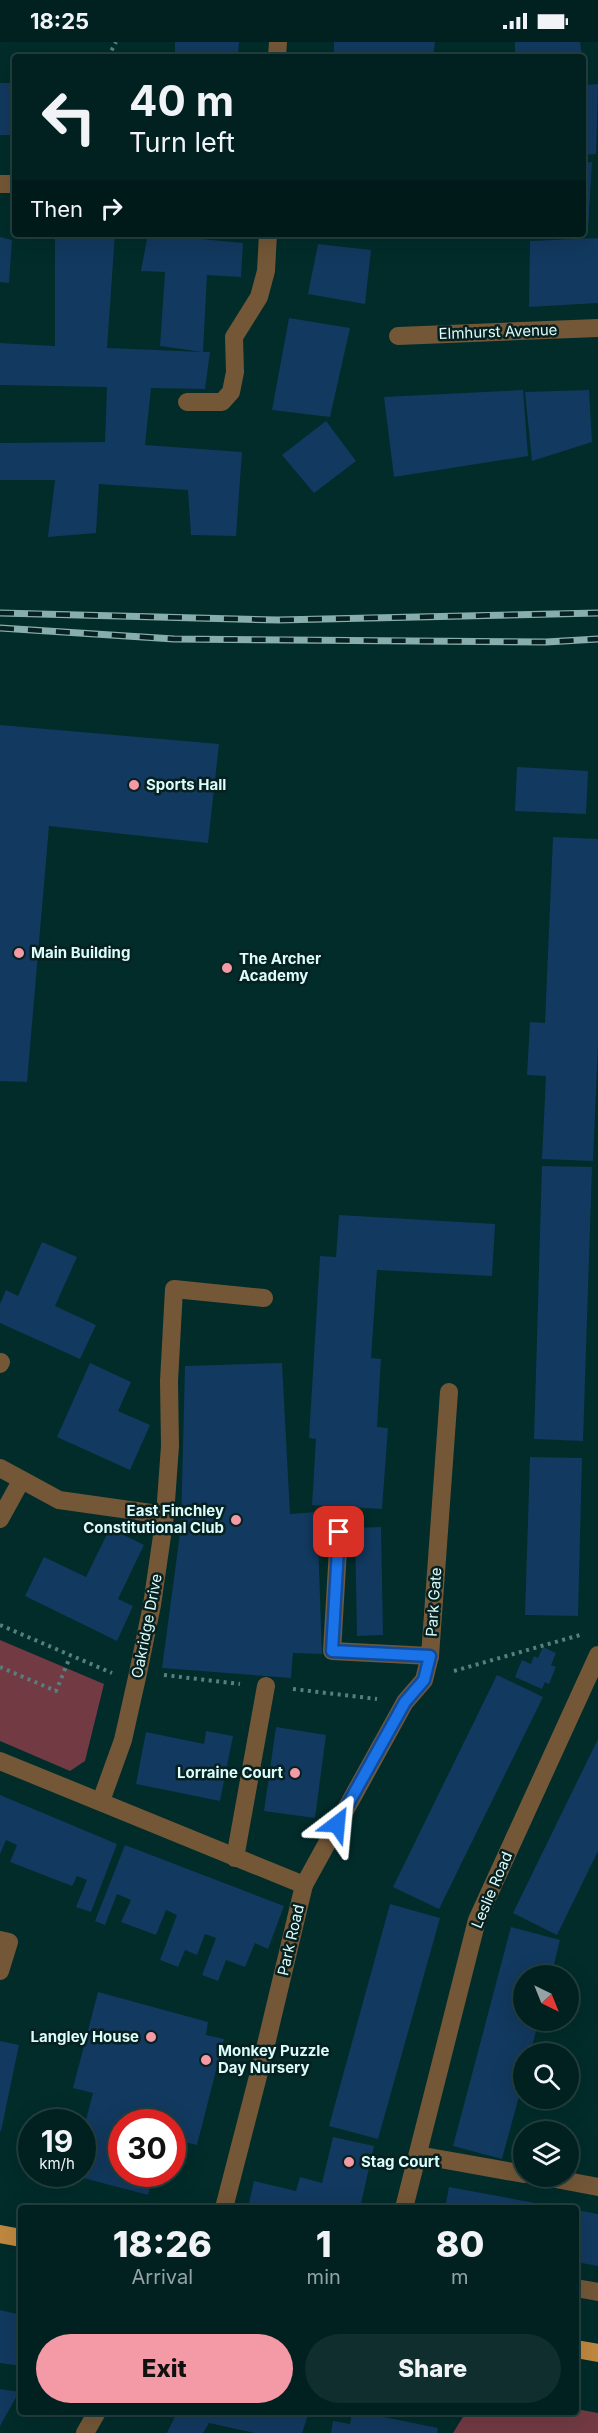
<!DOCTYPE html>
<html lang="en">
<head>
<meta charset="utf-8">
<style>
	:root { --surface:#012120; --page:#0f2e2d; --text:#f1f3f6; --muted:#96a3a5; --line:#233e3e; --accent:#f49aa6 }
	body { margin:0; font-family:Inter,sans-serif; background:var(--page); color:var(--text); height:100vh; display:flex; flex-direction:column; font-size:22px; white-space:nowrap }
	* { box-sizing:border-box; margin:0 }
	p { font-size:20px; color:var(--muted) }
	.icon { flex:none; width:33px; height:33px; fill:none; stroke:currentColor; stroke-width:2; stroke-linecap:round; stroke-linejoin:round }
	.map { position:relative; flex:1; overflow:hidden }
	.details { position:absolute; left:18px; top:2163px; width:561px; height:210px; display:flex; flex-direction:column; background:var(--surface); border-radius:6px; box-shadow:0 6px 24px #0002,0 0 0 2px var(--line) }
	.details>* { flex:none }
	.hud { position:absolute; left:12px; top:12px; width:574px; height:183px; border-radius:6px; box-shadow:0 6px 24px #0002,0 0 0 2px var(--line); background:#012120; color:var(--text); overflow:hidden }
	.needle { width:39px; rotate:137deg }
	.buttons { position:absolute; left:513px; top:1923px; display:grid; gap:12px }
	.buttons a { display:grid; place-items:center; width:66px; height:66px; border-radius:50%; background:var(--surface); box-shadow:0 6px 24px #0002,0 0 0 2px var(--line); font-size:30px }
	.speed { position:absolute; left:18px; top:2067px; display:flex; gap:12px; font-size:30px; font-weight:700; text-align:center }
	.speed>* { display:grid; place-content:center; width:78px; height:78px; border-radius:50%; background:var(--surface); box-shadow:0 6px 24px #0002,0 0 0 2px var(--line); line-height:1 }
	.speed small { font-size:15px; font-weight:400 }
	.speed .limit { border:9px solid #d22; background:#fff; color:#111 }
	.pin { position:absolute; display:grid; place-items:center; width:51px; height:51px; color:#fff; margin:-26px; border-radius:12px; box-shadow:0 3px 9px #0006 }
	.me { position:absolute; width:66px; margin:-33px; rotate:29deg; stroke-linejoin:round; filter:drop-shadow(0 0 4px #0008) }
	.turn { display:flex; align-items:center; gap:21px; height:126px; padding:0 18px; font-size:27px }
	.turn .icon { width:78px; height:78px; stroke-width:2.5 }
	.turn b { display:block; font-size:42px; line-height:51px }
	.then { display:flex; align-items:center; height:57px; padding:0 18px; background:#0003; gap:12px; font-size:22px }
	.eta { display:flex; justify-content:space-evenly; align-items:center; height:102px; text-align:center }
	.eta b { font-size:36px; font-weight:800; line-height:42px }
	.action { display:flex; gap:12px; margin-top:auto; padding:12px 18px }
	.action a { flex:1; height:69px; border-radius:36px; background:var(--accent); color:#111; font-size:24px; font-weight:800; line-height:69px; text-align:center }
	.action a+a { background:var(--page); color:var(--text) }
	.status { display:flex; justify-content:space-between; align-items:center; height:42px; padding:0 30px; background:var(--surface); direction:ltr }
	.status svg { height:16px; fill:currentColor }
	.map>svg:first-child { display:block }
</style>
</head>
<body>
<div class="status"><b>18:25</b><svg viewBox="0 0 49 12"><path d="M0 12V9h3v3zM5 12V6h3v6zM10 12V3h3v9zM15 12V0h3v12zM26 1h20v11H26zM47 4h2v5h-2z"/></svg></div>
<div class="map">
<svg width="598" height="2391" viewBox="0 0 598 2391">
	<rect width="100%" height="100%" fill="#012c2a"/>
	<g fill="#723a43">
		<path d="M0,1598l104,44 -19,77 -15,10 -70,-30z"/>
		<path d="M576,2367l22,4v20h-145l13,-21h110z"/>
	</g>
	<g fill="#12395f">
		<path d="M175,0h64l-1,15h-63z"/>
		<path d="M334,0h101l-2,15h-99z"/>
		<path d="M515,0h65l2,15h-67z"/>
		<rect x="0" y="41" width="15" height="52"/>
		<path d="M598,42l-2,70 -12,1v-70z"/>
		<path d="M592,120l-4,67h-4v-66z"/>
		<path d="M55,192h60l-8,114 96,4 -43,-6 5,-74 -24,-1 7,-37 95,9 -2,34 -34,-2 -4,77h7l-5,37 -54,-1 -6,57 97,7 -6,84 -45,-1 -3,-45 -89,-6 -3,49 -48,4 7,-57h-55v-37l105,-1 2,-55 -107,-2v-42l55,3z"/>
		<path d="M348,192h20l-1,3 -19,-1z"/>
		<path d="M512,192h17v1l-17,2z"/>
		<path d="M0,195l12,3 -3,43 -9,-1z"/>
		<path d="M598,196v65l-69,4 1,-66z"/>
		<path d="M318,202l53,6 -6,54 -57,-10z"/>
		<path d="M289,276l61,10 -20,89 -58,-7z"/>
		<path d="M523,348l5,66 -134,21 -10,-80z"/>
		<path d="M589,348l3,52 -60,19 -7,-69z"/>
		<path d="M326,379l30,40 -42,32 -32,-38z"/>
		<path d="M0,683l219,19 -11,99 -159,-17 -22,256 -27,-1z"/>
		<path d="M517,725l71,4 -2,43 -71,-3z"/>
		<path d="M553,795l45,2v204l-5,118 -51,-2 4,-83 -19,-1 3,-53 15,1z"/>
		<path d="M542,1124l50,1 -9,274 -49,-2z"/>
		<path d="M339,1173l156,9 -3,52 -115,-6 -6,88 10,1 -4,68 11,1 -6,81 -70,-4 4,-66 -7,-1 11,-182 16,1z"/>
		<path d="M42,1200l35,15 -22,49 41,19 -16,34 -80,-36v-19l6,-14 12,6z"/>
		<path d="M90,1321l41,19 -13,29 32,14 -20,45 -73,-33z"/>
		<path d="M282,1321l8,151 27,-2 5,142 -29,-1 -2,25 -129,-10 19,-142 4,-160z"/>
		<path d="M530,1415l52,1 -4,158 -53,-1z"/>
		<path d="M381,1485l2,108 -26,1 -2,-108z"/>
		<path d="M110,1486l34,17 -26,54 15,7 -16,35 -92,-45 19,-39 42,20z"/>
		<path d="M543,1605l13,6 -5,12 5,2 -7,17 -4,-2 -3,7 -27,-12 7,-17 9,4 3,-8 4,2z"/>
		<path d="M497,1633l46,22 -104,212 -46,-22z"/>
		<path d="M276,1685l50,8 -11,83 -51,-7z"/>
		<path d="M206,1689l27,5 -13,65 -84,-17 10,-52 58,12z"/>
		<path d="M598,1697v112l-41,84 -44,-22z"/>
		<path d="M0,1753l117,49 -26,68 -15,-5 11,-27 -10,-4 -5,10 -62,-24 7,-17 -11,-5 -6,14z"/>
		<path d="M125,1803l159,61 -16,43 -13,-6 -10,24 -19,-7 -8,21 -16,-6 14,-37 -11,-4 -8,21 -12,-5 -7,17 -18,-7 17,-45 -11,-5 -10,25 -35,-13 10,-22 -14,-6 -12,31 -10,-4z"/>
		<path d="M390,1862l50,14 -62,221 -49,-13z"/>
		<path d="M511,1885l49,13 -9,36h-27v44h15l-9,34h-6v24l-22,81 -49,-13z"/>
		<path d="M98,1950l110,30 -2,13 18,4 -27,106 -25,-6v-17h-50v52h32l-6,21 -76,-20 1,-1h9v-39l11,-42 -20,-5z"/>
		<path d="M0,1999l19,4 -18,86h-1z"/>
		<path d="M333,2095l41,9 -14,62h-112l6,-27 42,10 4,-14 22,6z"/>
		<path d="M449,2145l108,20v1h-112z"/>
		<path d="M576,2168l22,4v52l-22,-4z"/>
		<path d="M0,2268l21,5v51l-21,-3z"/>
		<path d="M0,2347l19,3 -19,34z"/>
		<path d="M177,2370h132l-7,21h-47l-46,-10 -6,10h-36z"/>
		<path d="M352,2370h7l79,16 -1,5h-106l2,-12 17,3z"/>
	</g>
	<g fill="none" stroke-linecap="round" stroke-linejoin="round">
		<g stroke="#577f7d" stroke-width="4" stroke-dasharray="3 4.5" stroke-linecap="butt">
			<path d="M108,15l8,-15"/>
			<path d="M0,1583l112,48"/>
			<path d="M0,1625l56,24 14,-34"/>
			<path d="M454,1629l126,-36"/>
			<path d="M164,1633l76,9"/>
			<path d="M293,1647l84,10"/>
			<path d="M135,2370l2,2"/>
		</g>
		<g stroke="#735737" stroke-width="18">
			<path d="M277,15l1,-15"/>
			<path d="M0,142h15"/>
			<path d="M398,294l200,-8"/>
			<path d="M187,360h35l9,-10 4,-20 -1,-35 25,-40 7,-26 2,-37"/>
			<path d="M0,1322l1,-2"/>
			<path d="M0,1426l59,32 106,15"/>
			<path d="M0,1477l21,-38"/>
			<path d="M339,1490l-7,119 98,5"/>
			<path d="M0,1719l304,124 -41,172 -39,151"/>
			<path d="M101,1759l22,-61 15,-67 14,-68 13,-90 5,-69 -1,-65 5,-92 90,9"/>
			<path d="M235,1816l31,-172"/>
			<path d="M304,1843l101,-183 19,-22 6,-24 19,-264"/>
			<path d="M0,1898l9,2 -9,29"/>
			<path d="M418,2113l106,19"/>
			<path d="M540,2134l58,11"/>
			<path d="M404,2166l73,-288 121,-265"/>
			<path d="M576,2246l22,4"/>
			<path d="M85,2391l12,-21"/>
		</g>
		<g stroke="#c0883f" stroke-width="18">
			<path d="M0,2192l21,4"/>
			<path d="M576,2307l22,4"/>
		</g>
		<g stroke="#87aeac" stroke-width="7">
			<g id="rail">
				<path d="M0,571l278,7 320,-7"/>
				<path d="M0,586l174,11 372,3 52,-3"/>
			</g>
		</g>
		<use href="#rail" stroke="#08201f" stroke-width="4.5" stroke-dasharray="14" stroke-linecap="butt"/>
	</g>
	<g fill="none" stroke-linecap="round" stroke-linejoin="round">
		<g stroke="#114b97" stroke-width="15">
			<path id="route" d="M337,1782l68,-122 19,-22 6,-24 -98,-5 7,-119"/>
		</g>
		<use href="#route" stroke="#1a73e8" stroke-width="10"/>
	</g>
	<g fill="#f49aa6" stroke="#08201f" stroke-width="2">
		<circle cx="134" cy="743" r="6"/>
		<circle cx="19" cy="911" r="6"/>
		<circle cx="227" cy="926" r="6"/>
		<circle cx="236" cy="1478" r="6"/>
		<circle cx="295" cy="1731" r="6"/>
		<circle cx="151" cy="1995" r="6"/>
		<circle cx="206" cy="2018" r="6"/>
		<circle cx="349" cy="2120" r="6"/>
	</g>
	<g text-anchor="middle" stroke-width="5" stroke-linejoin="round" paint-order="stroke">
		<g font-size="15" fill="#d9fdfb" stroke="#08201f">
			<text transform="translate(498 290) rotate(-2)" y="5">Elmhurst Avenue</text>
			<text transform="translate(434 1560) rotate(-86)" y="5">Park Gate</text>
			<text transform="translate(147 1584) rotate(-79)" y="5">Oakridge Drive</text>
			<text transform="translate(492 1848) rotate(-67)" y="5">Leslie Road</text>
			<text transform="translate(291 1898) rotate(-77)" y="5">Park Road</text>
		</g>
		<g font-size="15" font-weight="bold" fill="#d9fdfb" stroke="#08201f" text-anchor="start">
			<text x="146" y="748">Sports Hall</text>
			<text x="31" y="916">Main Building</text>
			<text x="239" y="922">The Archer<tspan x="239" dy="17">Academy</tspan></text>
			<text x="224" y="1474" text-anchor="end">East Finchley<tspan x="224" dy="17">Constitutional Club</tspan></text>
			<text x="283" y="1736" text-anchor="end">Lorraine Court</text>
			<text x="139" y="2000" text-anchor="end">Langley House</text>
			<text x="218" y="2014">Monkey Puzzle<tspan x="218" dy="17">Day Nursery</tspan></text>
			<text x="361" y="2125">Stag Court</text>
		</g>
	</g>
</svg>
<div class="buttons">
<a><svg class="needle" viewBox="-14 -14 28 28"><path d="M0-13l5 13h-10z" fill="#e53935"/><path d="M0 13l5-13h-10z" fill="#96a3a5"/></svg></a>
<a><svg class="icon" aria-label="search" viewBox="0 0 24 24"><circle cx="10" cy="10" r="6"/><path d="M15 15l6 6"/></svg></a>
<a><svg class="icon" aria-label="layers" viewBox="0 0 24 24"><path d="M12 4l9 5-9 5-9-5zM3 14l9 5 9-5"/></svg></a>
</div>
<div class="speed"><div>19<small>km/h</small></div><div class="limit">30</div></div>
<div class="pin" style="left:339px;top:1490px;background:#d93025"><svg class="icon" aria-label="arrive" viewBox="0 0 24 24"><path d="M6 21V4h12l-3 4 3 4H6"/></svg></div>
<svg class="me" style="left:337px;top:1782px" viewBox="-20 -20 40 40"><path d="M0-17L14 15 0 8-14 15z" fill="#1a73e8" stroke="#fff" stroke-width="4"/></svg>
<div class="hud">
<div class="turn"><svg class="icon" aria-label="left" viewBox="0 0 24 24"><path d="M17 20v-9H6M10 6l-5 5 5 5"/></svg><div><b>40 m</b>Turn left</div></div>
<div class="then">Then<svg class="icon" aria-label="right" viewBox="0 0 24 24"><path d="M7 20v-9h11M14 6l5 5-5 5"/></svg></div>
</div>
<section class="details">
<div class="eta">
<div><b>18:26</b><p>Arrival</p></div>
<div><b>1</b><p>min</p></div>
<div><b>80</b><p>m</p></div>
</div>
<div class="action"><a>Exit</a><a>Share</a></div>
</section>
</div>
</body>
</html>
